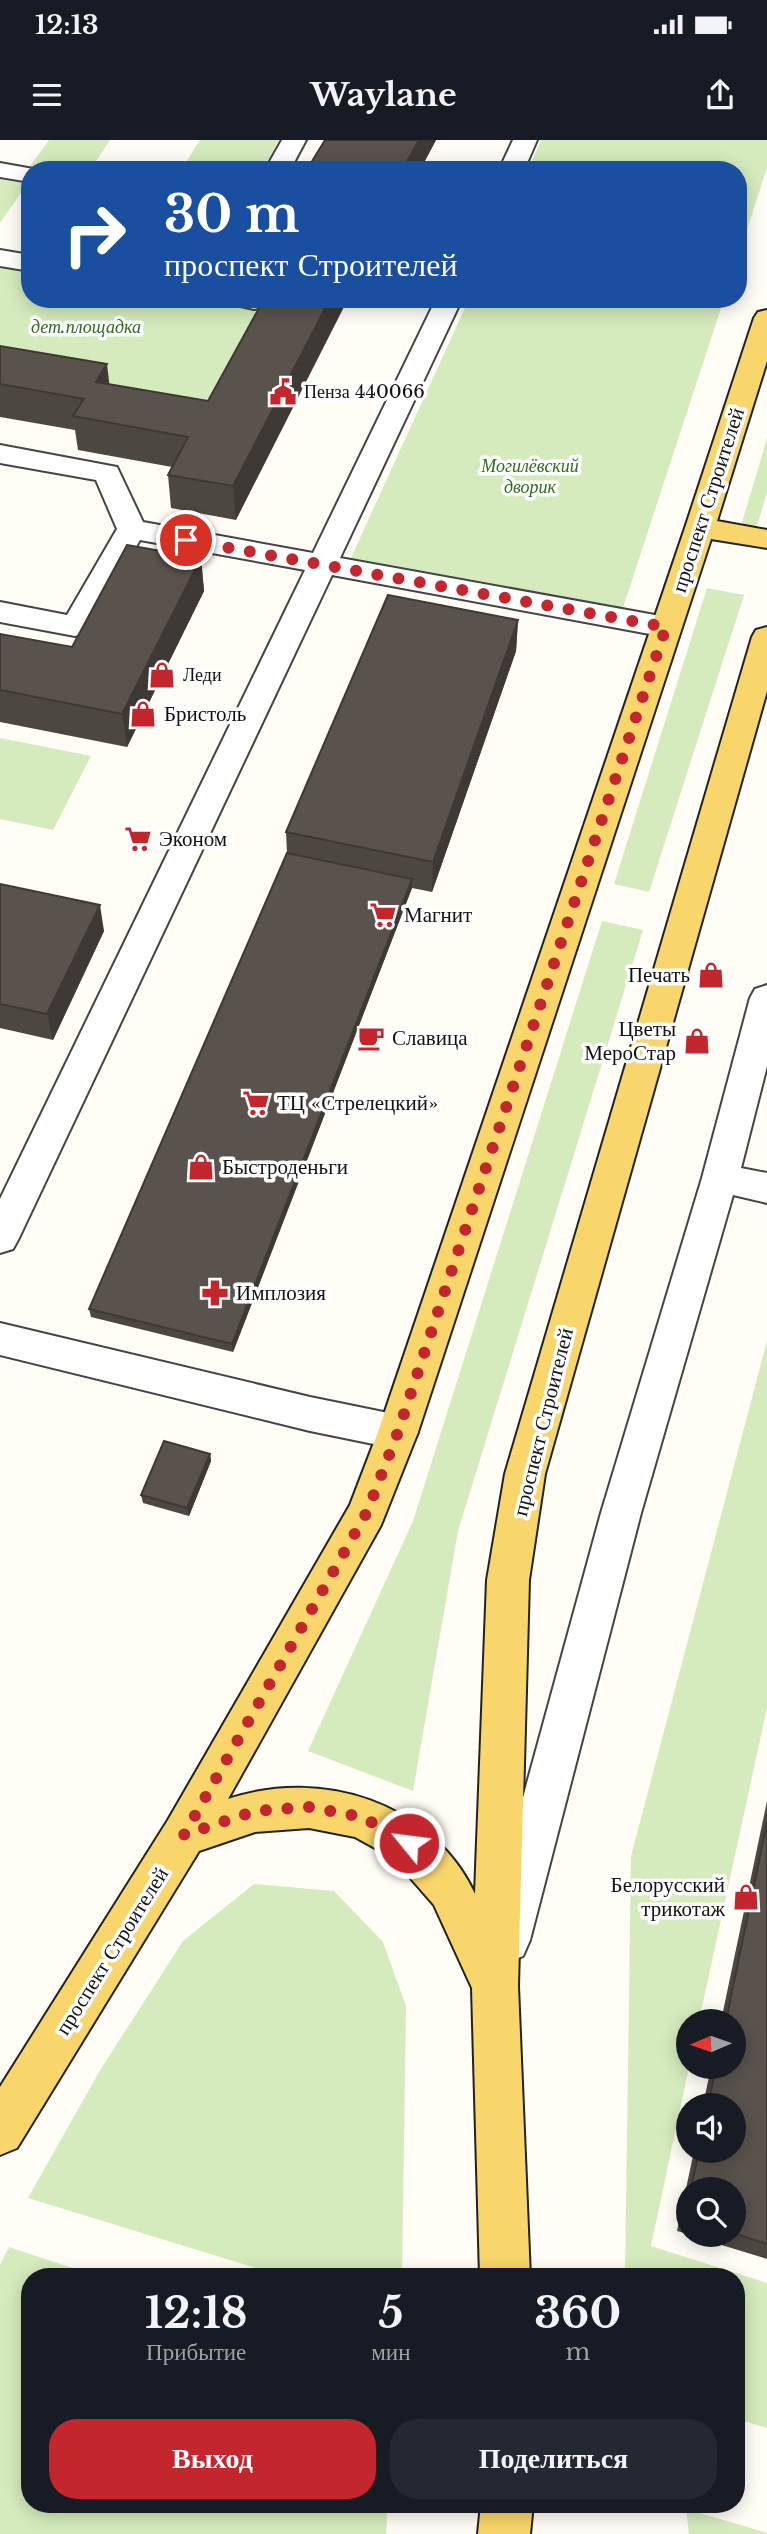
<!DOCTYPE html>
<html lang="ru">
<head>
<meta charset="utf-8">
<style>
	:root { --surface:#171b24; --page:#242831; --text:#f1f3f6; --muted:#9ea1a6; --accent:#c4262e }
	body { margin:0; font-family:"Libre Baskerville",serif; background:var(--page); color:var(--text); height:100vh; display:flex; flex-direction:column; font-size:26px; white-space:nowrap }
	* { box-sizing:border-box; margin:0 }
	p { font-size:23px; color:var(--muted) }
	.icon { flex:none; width:38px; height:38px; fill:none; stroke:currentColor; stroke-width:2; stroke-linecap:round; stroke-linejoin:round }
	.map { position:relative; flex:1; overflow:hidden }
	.details { position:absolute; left:21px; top:2128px; width:724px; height:245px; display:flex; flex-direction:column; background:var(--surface); border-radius:28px; box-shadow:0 4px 18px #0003 }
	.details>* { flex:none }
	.top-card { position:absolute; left:21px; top:21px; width:726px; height:147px; border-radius:28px; box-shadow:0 4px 18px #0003; background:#1a4fa0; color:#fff; overflow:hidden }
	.needle { width:46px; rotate:268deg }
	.fabs { position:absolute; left:676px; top:1869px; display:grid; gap:14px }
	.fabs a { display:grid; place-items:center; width:70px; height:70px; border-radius:50%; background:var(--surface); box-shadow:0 4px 18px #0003; font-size:35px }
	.pin { position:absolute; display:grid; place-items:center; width:60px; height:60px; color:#fff; margin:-30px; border:4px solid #fff; border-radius:50%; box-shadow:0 2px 7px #0007 }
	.me { position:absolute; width:77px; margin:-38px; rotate:299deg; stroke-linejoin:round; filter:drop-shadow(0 0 5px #0008) }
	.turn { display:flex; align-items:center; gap:24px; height:147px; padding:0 28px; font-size:32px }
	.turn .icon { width:91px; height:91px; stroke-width:2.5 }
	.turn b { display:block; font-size:49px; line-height:60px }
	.eta { display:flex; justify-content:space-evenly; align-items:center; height:119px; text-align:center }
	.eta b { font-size:42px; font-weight:800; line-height:49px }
	.action { display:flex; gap:14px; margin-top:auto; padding:14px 28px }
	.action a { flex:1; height:80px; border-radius:28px; background:var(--accent); color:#fff; font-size:28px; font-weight:800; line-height:80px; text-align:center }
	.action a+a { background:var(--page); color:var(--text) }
	.status { display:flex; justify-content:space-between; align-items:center; height:49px; padding:0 35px; background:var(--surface); direction:ltr }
	.status svg { height:19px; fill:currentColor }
	header { display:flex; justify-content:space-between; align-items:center; height:91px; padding:0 28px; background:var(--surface); font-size:32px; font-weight:800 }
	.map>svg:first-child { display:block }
</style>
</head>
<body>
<div class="status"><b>12:13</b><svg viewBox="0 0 49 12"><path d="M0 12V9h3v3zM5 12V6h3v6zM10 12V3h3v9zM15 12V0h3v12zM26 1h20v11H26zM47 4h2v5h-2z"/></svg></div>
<header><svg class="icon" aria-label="menu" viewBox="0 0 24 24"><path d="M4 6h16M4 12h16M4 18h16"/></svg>Waylane<svg class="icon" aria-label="share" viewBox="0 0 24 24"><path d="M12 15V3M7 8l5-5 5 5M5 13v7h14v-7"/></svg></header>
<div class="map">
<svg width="767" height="2394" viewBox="0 0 767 2394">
	<rect width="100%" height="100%" fill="#fffdf5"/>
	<g fill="#d5ebbd">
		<path d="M49,0h61l-20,30 -62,-1z"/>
		<path d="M200,0h79l-17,30h-81z"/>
		<path d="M541,0h226v28l-28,86 -1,-84h-210z"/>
		<path d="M0,39l27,5 -27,39z"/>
		<path d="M0,121l30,5v33h201l37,6 -64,119 -204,-51z"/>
		<path d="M469,159h255l-107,327 -273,-53z"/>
		<path d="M767,298v55l-11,36 -15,-3z"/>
		<path d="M707,448l37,7 -95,297 -35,-8z"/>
		<path d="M0,598l91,18 -38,74 -53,-11z"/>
		<path d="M602,781l41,9 -185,601 -45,260 -105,-40 105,-230z"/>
		<path d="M767,1201v367l-68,313h-11l1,46 -38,179 116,37v145l-30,-9v-142h-112l6,-421z"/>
		<path d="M254,1744l80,7 49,51 23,64 -4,271h-117l-257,-79 71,-126 84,-131z"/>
		<path d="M9,2107l90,30h-69v227h358l-2,30h-386v-269z"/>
		<path d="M686,2369l81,24v1h-78z"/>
	</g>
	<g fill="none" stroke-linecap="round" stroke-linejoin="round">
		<g stroke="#444" stroke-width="4">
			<g id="minor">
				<path d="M282,0h24l-16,30h-25z"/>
				<path d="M513,0h24l-13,30h-25z"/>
				<path d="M0,23l39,7h-9v12l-30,-5z"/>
				<path d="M0,110l30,5v16l-30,-5z"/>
				<path d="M232,159h34l1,2 -4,6 -9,2 -18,-4z"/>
				<path d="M436,159h26l-122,259 326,59 11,3 4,7 -4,7 -11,3 -334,-62 -313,663 -6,11 -13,4v-54l305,-629 -165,-30 -54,93 -11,3 -75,-14v-20l67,13 50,-86 -21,-49 -96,-17v-18l117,22 26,55 170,31z"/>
				<path d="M767,845v81l-26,102 26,5v30l-34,-8 -92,318 -111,427 -7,16 -16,7 -16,-7 -7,-16 117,-427 101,-335 48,-180 5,-9z"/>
				<path d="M0,1183l310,74 88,18 14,5 6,12 -6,12 -14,5 -88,-18 -310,-76z"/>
			</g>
		</g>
		<g stroke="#222" stroke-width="4">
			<g id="major">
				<path d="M767,170v51l-50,160 50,9v18l-56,-9 -293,893 -37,93 -153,274c93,-31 204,3 247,95l12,-314 18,-106 247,-837 4,-7 11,-3v64l-222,783 -16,106 -11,406 12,291h-50l-8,-289 -38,-83 -41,-47 -38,-21 -46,-9 -54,4 -56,19 -182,297 -17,7v-68l168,-267 182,-315 28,-73 307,-904 69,-210 4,-6z"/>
				<path d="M481,2364h52l-3,30h-52z"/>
			</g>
		</g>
		<use href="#minor" fill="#fff" fill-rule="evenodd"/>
		<use href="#major" fill="#f9d66b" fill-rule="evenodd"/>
	</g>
	<g fill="#4d4742">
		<path d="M325,0h111l-16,30h-108l-1,-7z"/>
		<path d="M30,58v41l-6,-33z"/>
		<path d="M264,159l-28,221 -65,-12 -3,-33 4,-8 -94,-17 -3,-20 -75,-13v-71l109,38 99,17z"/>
		<path d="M201,418l3,33 -77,156 -127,-25v-88l72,13z"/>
		<path d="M518,480l-2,31 -84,241 -20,-4 -179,464 -142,-35 -2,-8 198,-456 -1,-21z"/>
		<path d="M0,744l104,47 -51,109 -53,-12z"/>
		<path d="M210,1314l1,7 -22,55 -46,-13 -2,-8z"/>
		<path d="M767,1661v458l-78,-24h44v-46h-45v45l-11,-3 17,-80h39v-46h-30l8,-38h22v-46h-12z"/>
	</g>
	<g fill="#3f3936">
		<path d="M419,0h17l-16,30h-18z"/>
		<path d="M330,159h18l-112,221 -3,-34z"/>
		<path d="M107,224l4,34 -15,-16z"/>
		<path d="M201,418l3,33 -77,156 -5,-33z"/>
		<path d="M518,480l-2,31 -84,241 1,-30z"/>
		<path d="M412,739v9l-179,464 -1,-8z"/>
		<path d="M100,765l4,26 -51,109 -6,-26z"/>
		<path d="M210,1314l1,7 -22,55 -2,-8z"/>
	</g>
	<g fill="#5a524d" stroke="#3f3936" stroke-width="2">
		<path d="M325,0h94l-17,30h-48l-43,-7z"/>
		<path d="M30,58v9l-6,-1z"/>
		<path d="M264,159h66l-97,187 -65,-11 20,-38 -115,-21 11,-17 -84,-15v-38l107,18 -11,18 112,19z"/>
		<path d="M127,405l74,13 -79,156 -122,-24v-56l72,13z"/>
		<path d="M388,455l130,25 -85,242 -147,-30z"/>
		<path d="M287,713l125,26 -180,465 -143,-35z"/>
		<path d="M0,744l100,21 -53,109 -47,-10z"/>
		<path d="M164,1301l46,13 -23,54 -46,-13z"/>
		<path d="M767,1682v422l-34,-11v-44h-42l8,-38h34v-46h-25l8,-38h17v-46h-7z"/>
		<path d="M688,2063v16l-3,-1z"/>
	</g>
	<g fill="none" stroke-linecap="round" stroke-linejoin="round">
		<path stroke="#c4262e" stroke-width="12" stroke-dasharray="0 21.6" d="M186,400l480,87 -268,805 -31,80 -183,323 71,-24 54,-4 53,10 47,26"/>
	</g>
	<defs>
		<g id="civic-bare" transform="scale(2.1)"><path d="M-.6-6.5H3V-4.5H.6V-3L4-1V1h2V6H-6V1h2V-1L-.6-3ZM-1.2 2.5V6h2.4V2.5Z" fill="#c4262e" stroke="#fff" stroke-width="2.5" paint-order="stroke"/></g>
		<g id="shop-bare" transform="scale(2.1)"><path d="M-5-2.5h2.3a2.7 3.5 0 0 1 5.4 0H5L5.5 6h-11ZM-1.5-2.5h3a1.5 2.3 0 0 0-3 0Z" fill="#c4262e" stroke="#fff" stroke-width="2.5" paint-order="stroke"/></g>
		<g id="supermarket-bare" transform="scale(2.1)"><path d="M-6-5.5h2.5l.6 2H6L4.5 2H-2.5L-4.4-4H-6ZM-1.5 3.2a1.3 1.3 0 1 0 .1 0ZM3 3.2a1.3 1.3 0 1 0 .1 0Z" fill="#c4262e" stroke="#fff" stroke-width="2.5" paint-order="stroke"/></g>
		<g id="cafe-bare" transform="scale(2.1)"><path d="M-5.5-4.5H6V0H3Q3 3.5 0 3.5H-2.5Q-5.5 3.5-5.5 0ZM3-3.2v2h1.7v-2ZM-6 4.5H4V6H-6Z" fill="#c4262e" stroke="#fff" stroke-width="2.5" paint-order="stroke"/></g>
		<g id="pharmacy-bare" transform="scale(2.1)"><path d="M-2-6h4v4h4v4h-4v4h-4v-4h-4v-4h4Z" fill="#c4262e" stroke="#fff" stroke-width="2.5" paint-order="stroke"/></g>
	</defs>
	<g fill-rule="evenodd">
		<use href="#civic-bare" x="283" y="252"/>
		<use href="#shop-bare" x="162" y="535"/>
		<use href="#shop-bare" x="143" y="574"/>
		<use href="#supermarket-bare" x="138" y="699"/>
		<use href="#supermarket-bare" x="383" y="775"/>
		<use href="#shop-bare" x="711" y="835"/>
		<use href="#cafe-bare" x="371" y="898"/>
		<use href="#shop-bare" x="697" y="901"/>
		<use href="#supermarket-bare" x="256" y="963"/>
		<use href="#shop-bare" x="201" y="1027"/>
		<use href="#pharmacy-bare" x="215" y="1153"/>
		<use href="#shop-bare" x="746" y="1757"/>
	</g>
	<g text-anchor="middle" stroke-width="7" stroke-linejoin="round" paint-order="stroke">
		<g font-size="18" font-style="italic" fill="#2f6b1f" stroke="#fff">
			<text x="86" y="193">дет.площадка</text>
			<text x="530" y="332">Могилёвский<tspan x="530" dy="21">дворик</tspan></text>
		</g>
		<g font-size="18" fill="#111" stroke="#fff" text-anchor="start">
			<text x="304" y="258">Пенза 440066</text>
			<text x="183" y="541">Леди</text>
		</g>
		<g font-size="21" fill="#111" stroke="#fff">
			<text transform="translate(708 360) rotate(-72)" y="7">проспект Строителей</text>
			<text transform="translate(543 1282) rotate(-76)" y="7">проспект Строителей</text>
			<text transform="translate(112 1811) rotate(-58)" y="7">проспект Строителей</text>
		</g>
		<g font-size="21" fill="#111" stroke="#fff" text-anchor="start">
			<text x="164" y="581">Бристоль</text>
			<text x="159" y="706">Эконом</text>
			<text x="404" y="782">Магнит</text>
			<text x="690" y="842" text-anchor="end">Печать</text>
			<text x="676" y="896" text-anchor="end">Цветы<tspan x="676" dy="24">МероСтар</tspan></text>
			<text x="392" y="905">Славица</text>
			<text x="277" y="970">ТЦ «Стрелецкий»</text>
			<text x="222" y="1034">Быстроденьги</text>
			<text x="236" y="1160">Имплозия</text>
			<text x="725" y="1752" text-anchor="end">Белорусский<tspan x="725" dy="24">трикотаж</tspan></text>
		</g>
	</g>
</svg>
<div class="fabs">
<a><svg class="needle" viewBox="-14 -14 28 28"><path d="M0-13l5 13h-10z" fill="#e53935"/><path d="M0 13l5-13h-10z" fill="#9ea1a6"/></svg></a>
<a><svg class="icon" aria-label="sound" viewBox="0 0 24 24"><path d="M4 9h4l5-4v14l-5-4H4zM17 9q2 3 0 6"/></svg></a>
<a><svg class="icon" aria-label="search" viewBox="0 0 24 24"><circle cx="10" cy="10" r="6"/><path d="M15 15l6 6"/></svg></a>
</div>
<div class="pin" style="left:186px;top:400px;background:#d93025"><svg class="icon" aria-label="arrive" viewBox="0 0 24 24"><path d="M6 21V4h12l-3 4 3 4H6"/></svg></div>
<svg class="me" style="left:409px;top:1703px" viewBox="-20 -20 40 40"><circle r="17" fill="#c4262e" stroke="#fff" stroke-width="3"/><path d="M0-11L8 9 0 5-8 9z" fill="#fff"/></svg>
<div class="top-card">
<div class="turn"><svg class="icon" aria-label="right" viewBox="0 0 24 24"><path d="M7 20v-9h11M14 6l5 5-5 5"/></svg><div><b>30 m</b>проспект Строителей</div></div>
</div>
<section class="details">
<div class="eta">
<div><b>12:18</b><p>Прибытие</p></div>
<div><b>5</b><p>мин</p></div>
<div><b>360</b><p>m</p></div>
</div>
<div class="action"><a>Выход</a><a>Поделиться</a></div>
</section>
</div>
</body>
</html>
